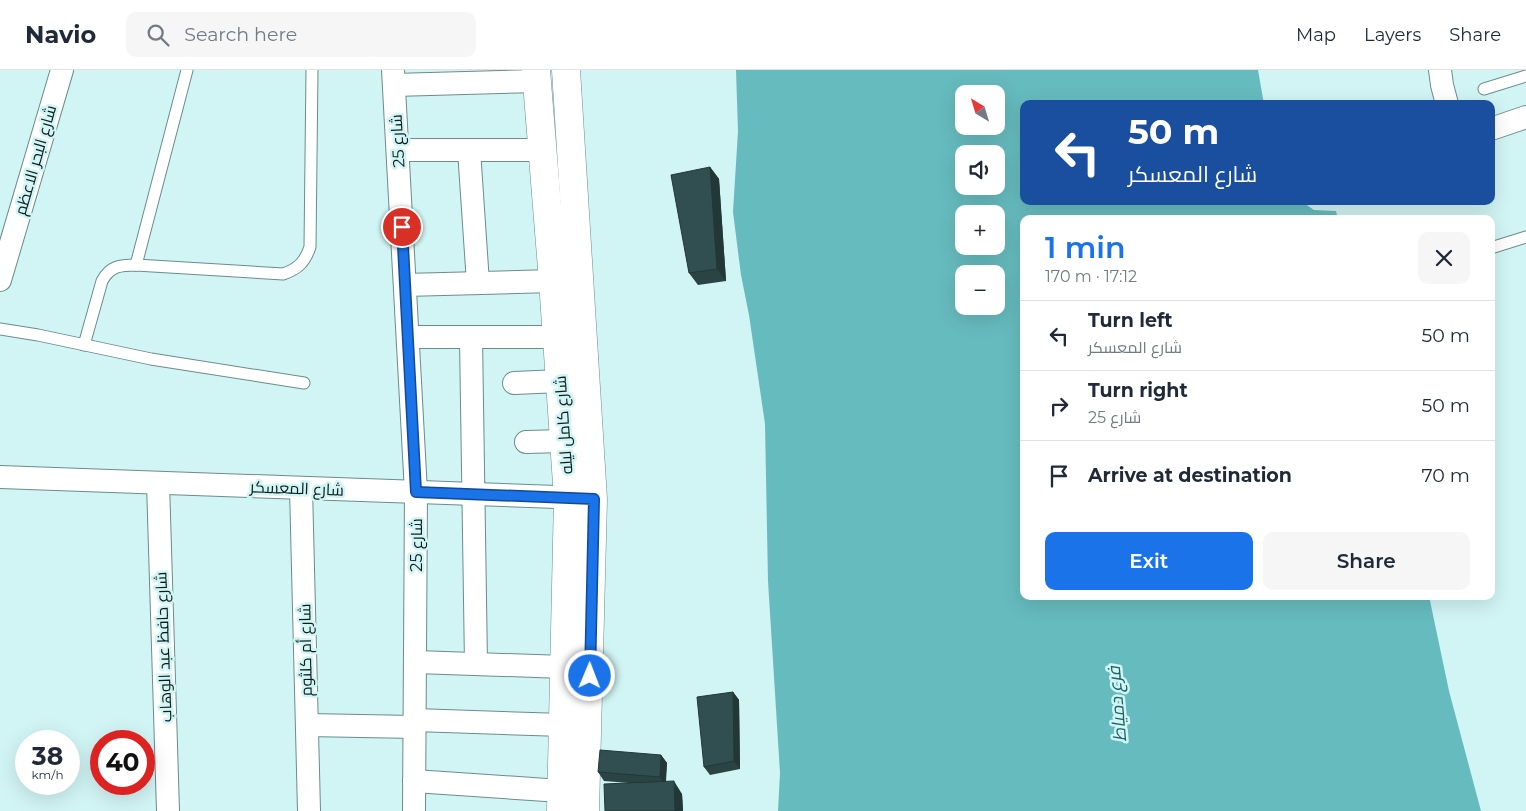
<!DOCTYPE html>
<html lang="en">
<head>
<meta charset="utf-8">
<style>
	:root { --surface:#fff; --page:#f6f6f7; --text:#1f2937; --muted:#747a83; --line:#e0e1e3; --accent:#1a73e8 }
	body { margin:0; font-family:Montserrat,Cairo,sans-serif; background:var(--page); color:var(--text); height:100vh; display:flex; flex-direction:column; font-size:19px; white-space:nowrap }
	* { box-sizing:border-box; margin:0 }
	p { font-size:16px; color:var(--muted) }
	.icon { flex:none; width:28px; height:28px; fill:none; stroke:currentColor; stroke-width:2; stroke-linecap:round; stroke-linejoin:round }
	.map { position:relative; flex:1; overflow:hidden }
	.sheet { position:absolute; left:1020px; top:145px; width:475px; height:385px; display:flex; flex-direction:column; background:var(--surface); border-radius:10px; box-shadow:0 5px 20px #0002 }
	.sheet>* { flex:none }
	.guide { position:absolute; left:1020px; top:30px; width:475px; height:105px; border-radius:10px; box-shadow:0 5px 20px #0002; background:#1a4fa0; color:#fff; overflow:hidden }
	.needle { width:32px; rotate:322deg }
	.controls { position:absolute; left:955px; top:15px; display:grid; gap:10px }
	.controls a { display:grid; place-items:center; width:50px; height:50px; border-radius:10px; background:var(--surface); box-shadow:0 5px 20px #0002; font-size:25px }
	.speed { position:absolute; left:15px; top:660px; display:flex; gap:10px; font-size:25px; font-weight:700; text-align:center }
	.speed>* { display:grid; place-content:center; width:65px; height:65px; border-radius:50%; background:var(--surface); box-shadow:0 5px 20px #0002; line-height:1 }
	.speed small { font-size:12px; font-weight:400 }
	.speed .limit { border:8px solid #d22; background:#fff; color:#111 }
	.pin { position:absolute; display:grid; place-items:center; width:42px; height:42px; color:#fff; margin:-21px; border:2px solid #fff; border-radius:50%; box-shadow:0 1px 5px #0007 }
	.me { position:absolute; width:55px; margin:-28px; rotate:1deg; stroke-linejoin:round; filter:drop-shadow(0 0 4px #0008) }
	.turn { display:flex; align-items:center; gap:18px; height:105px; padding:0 25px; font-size:22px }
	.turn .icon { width:65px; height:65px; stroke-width:2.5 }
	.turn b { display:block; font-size:35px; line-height:42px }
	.round { display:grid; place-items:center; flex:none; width:52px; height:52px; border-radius:10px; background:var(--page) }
	.headline { display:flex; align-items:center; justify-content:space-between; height:85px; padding:0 25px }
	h1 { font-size:30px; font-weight:600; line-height:38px; color:var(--accent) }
	.primary-button { display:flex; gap:10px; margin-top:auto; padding:10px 25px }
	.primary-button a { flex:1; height:58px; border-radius:10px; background:var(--accent); color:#fff; font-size:20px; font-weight:600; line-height:58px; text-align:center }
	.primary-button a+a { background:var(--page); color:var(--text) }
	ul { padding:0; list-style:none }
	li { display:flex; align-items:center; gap:15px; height:70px; padding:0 25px; border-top:1px solid var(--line) }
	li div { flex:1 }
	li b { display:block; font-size:19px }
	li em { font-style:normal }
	header { display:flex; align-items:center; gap:30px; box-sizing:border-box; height:70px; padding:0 25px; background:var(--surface); border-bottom:1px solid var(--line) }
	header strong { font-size:24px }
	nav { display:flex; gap:28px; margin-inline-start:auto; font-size:18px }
	.search { width:350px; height:45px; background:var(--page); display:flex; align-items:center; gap:12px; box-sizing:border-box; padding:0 18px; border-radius:10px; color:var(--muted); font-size:19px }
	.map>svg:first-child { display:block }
</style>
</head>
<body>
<header>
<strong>Navio</strong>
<div class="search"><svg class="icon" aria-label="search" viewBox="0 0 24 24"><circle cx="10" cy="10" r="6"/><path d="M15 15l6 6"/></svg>Search here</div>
<nav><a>Map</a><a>Layers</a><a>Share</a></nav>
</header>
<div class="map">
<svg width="1526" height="741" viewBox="0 0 1526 741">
	<rect width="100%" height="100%" fill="#d1f4f4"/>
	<path fill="#66bbbe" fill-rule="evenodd" d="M736,0h522l6,34h-240v97h277l13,9 22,1 2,8h-314v377h405l20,95 32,120h-703l2,-38 -12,-192 -3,-157 -16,-109 -8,-40 -8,-63 5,-81zM964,24h32v32h-32zM964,84h32v32h-32zM964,144h32v32h-32zM964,204h32v32h-32z"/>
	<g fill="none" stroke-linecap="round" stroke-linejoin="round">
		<g stroke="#6b8c8c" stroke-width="13">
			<g id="service">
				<path d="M1484,19l42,-13"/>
				<path d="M1494,177l32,-10"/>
				<path d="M136,195l51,-195"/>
				<path d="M0,259l38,6 113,24 153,24"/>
				<path d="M84,275l18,-64c8,-15 18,-16 34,-16l147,9c15,-5 22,-12 27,-27l2,-177"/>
			</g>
		</g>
		<g stroke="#6b8c8c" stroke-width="24">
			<g id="minor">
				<path d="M393,0l23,422 -2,319"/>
				<path d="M1440,0l2,15 5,19"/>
				<path d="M394,15l143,-4"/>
				<path d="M1491,59l35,-12"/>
				<path d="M398,80h145"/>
				<path d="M469,80l9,133"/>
				<path d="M0,210l62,-210"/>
				<path d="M405,215l148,-4"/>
				<path d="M408,267h149"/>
				<path d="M471,268l5,326"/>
				<path d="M514,313l46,-2"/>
				<path d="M526,372l38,-1"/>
				<path d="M0,407l585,21"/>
				<path d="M158,413l10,328"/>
				<path d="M301,418l8,323"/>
				<path d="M416,592l148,5"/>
				<path d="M415,650l148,5"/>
				<path d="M307,655l108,2"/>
				<path d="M414,711l147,10"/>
			</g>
		</g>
		<g stroke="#6b8c8c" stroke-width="29">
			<g id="tertiary">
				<path d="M536,0l17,211 15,217 -7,313"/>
				<path d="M566,0l27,429 -8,312"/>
			</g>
		</g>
		<use href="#service" stroke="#fff" stroke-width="11"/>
		<use href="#minor" stroke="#fff" stroke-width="22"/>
		<use href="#tertiary" stroke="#fff" stroke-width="28"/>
	</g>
	<g fill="#2a4445">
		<path d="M710,97l9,12 7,102 -28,4 -9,-12z"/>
		<path d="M733,622l6,8 1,69 -30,6 -6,-8z"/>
		<path d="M661,685l6,8 -1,19 16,12 1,17h-78l24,-28 -25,-2 -6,-9z"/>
	</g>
	<g fill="#223738">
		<path d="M710,97l9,12 7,102 -9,-12z"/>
		<path d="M733,622l6,8 1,69 -6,-8z"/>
		<path d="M661,685l6,8 -2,23 -5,-9z"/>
		<path d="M674,711l8,13 1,17h-8z"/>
	</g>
	<g fill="#314f50" stroke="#223738">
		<path d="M710,97l7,102 -28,4 -18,-98z"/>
		<path d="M733,622l1,69 -30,6 -7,-70z"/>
		<path d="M600,680l61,5 -1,22 -62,-5z"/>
		<path d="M674,711l1,30h-70l-1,-27z"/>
	</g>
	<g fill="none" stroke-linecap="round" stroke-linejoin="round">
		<g stroke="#114b97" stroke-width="12">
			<path id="route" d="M402,157l14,265 178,7 -4,177"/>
		</g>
		<use href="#route" stroke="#1a73e8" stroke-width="9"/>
	</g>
	<g text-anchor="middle" stroke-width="5" stroke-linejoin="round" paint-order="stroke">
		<g font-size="16" fill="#0e1b1c" stroke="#d1f4f4">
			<text transform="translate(397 71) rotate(-93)" y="6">شارع 25</text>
			<text transform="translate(35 90) rotate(-74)" y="6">شارع البحر الاعظم</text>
			<text transform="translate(563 355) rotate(-94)" y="6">شارع كامل ليله</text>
			<text transform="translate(297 418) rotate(2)" y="6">شارع المعسكر</text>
			<text transform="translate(416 475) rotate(-90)" y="6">شارع 25</text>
			<text transform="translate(163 577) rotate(-92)" y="6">شارع حافظ عبد الوهاب</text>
			<text transform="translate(305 580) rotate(-91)" y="6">شارع أم كلثوم</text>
		</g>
		<g font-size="18" font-style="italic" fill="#1c6264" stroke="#d1f4f4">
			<text transform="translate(1117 634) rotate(-95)" y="6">فرع دمياط</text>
		</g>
	</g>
</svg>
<div class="controls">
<a><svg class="needle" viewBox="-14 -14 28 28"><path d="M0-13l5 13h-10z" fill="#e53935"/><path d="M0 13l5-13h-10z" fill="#747a83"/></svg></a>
<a><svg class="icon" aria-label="sound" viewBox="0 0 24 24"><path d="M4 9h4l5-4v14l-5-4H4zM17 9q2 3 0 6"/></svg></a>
<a>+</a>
<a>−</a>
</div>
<div class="speed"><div>38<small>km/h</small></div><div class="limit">40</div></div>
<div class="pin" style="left:402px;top:157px;background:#d93025"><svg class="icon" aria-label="arrive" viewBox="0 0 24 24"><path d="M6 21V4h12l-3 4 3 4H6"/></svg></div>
<svg class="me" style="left:590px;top:606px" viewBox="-20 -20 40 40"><circle r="17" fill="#1a73e8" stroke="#fff" stroke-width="3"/><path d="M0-11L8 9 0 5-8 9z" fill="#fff"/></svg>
<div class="guide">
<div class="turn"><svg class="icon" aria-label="left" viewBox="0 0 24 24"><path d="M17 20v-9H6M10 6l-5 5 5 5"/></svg><div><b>50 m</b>شارع المعسكر</div></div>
</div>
<section class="sheet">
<div class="headline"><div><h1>1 min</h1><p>170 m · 17:12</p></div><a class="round"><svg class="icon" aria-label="close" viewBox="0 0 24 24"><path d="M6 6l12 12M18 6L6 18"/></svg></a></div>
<ul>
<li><svg class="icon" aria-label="left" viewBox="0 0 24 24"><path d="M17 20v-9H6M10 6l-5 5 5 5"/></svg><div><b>Turn left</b><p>شارع المعسكر</p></div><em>50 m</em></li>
<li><svg class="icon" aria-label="right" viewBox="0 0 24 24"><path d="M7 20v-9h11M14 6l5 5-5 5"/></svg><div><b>Turn right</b><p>شارع 25</p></div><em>50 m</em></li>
<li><svg class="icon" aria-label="arrive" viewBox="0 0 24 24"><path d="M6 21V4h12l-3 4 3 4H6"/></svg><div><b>Arrive at destination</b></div><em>70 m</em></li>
</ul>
<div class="primary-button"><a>Exit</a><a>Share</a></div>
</section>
</div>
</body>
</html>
